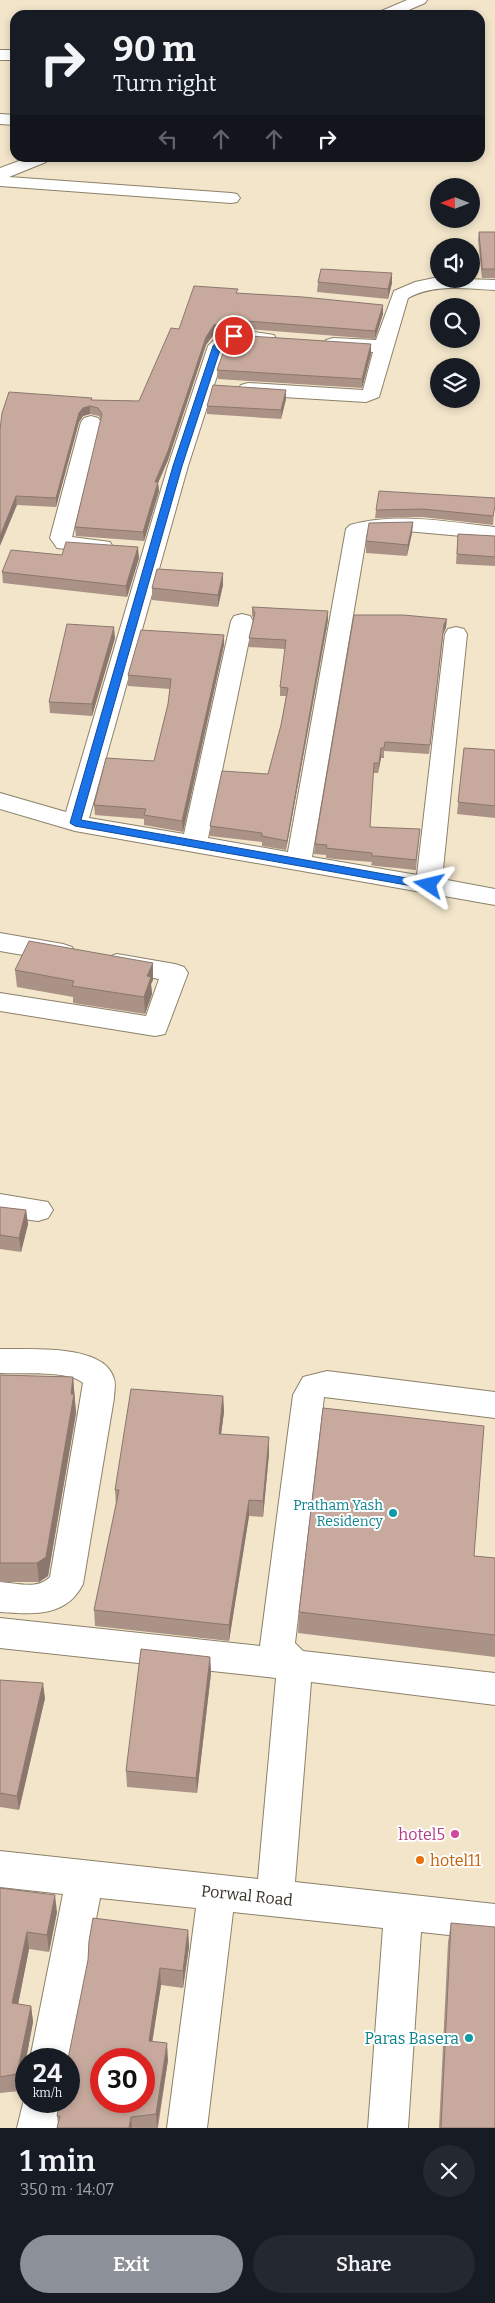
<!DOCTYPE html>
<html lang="en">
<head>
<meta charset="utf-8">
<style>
	:root { --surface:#171b24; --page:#242831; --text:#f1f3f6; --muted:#9ea1a6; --accent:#8c9099 }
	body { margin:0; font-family:Bitter,serif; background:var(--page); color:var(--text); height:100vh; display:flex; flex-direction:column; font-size:19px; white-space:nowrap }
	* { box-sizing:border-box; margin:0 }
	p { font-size:16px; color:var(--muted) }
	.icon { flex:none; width:28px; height:28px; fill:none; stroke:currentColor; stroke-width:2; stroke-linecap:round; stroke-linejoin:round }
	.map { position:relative; height:2128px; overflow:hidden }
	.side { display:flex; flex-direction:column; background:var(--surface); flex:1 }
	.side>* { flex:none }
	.top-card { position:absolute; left:10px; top:10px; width:475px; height:152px; border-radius:15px; box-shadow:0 2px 8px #0003; background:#171b24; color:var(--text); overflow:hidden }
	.needle { width:32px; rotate:270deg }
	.tools { position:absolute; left:430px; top:178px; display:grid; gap:10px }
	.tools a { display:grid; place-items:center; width:50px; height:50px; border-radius:50%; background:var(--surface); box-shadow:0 2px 8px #0003; font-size:25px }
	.speed { position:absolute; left:15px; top:2048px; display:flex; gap:10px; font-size:25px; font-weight:700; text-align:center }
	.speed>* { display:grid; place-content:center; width:65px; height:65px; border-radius:50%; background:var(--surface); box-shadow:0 2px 8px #0003; line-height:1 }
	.speed small { font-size:12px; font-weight:400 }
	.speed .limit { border:8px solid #d22; background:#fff; color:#111 }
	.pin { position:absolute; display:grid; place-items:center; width:42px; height:42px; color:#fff; margin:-21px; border:2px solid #fff; border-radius:50%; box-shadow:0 1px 5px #0007 }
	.me { position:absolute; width:55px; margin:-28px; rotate:280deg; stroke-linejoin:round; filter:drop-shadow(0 0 4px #0008) }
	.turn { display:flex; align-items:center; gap:18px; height:105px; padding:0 20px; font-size:22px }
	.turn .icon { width:65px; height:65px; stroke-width:2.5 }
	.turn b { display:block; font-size:35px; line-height:42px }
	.lanes { display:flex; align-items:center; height:48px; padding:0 20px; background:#0003; justify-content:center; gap:25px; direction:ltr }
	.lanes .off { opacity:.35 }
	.round { display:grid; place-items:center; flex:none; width:52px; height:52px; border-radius:26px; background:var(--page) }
	.headline { display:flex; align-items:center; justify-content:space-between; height:85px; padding:0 20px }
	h1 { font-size:30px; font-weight:600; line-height:38px }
	.button { display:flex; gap:10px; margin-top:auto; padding:10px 20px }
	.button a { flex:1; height:58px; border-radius:30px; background:var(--accent); color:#fff; font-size:20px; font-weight:600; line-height:58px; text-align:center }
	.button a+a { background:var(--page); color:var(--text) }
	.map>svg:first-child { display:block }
</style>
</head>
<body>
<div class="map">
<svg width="495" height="2128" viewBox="0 0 495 2128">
	<rect width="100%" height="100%" fill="#f2e5ca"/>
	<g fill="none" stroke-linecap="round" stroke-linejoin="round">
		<g stroke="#8c8068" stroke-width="2">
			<g id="minor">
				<path d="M407,0h20l-2,3 -28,12h-20l2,-3z"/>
				<rect x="0" y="50" width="15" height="10"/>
				<path d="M0,114l15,1v10l-15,-1z"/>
				<path d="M27,158h21l-2,4 -37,15 222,16 6,1 3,4 -3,4 -6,1 -231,-17v-18z"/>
				<path d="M434,278l61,2v10c-29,-1 -60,-7 -87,8l-29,99 -13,5 -118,-7 -7,-2 -3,-4 3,-4 7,-2 115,7 10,-38 -47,-4 -2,-4 2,-4 7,-2 43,2 18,-49 21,-9z"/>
				<path d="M234,331h13l27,4 2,4 -2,4c-17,4 -34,-7 -48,5l-38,118 -99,352 95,16 47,-213 3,-5 8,-2 8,2 3,5 -45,217 80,14 58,-323 4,-4c48,-13 96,-3 145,2v12l-89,-8 -39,2 -55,324 105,18 28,-241 3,-5 8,-2 8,2 3,5 -25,245 53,10v16l-420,-74 -75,-22v-16l66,19 102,-346 40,-120 8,-8z"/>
				<path d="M91,416l7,2 3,4 -29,115 38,5 3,5 -3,5 -8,1 -45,-5 -7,-10 31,-116 3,-4z"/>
				<path d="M0,933l63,11 9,3 4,6 -4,6 -9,3 -63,-11z"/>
				<path d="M117,954l58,10 9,3 4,6 -23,61 -10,2 -155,-25v-18l146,23 13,-37 -51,-10 -4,-6 4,-6z"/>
				<path d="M0,1194l48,8 5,8 -5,8 -10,3 -38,-5z"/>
				<path d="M0,1349c28,1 105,-6 114,30 2,5 0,13 0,19l-31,186c-17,34 -51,30 -83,28v-30c16,1 38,8 50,-5l33,-194c-14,-13 -63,-9 -83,-10z"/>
				<path d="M327,1371l168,21v26l-171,-21 -29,246 8,8 192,22v32l-184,-23 -16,200 200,22v36l-74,-8 -13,196h-40l15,-200 -150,-16 -26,216h-40l29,-220 -96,-10 -31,163v-2h-39l33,-165 -63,-7v-36l258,28 18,-201 -276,-30v-30l260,28 33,-251 10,-18z"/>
				<path d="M26,2091v10h36l-5,27h-40z"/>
			</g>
		</g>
		<use href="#minor" fill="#fff" fill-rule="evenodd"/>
	</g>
	<g fill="#ab9287">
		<path d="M479,232h16v46h-13l-4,-38z"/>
		<path d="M392,273v10l-4,16 -71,-7 1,-10z"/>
		<path d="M238,293l145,12v9l-8,25 -141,-11 -20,6 -8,11 -38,115 -10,23 1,8 -15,50 -68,-5 -1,-9 26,-107 -2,-4 -9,-2 -7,2 -4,6 -23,85 -39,-2 -17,-76 92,-31v2l47,1 40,-72z"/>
		<path d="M371,344v10l-9,34 -144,-9 -1,-9z"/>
		<path d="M286,399l-5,20 -74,-5v-8z"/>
		<path d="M495,498l-2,27 -71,-8 -47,1 1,-8z"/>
		<path d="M413,522l-1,11 -5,23 -41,-3v-12z"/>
		<path d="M458,534l37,2v30l-39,-2z"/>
		<path d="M62,555l77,3 -12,39 -124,-14 -1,-11z"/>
		<path d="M223,585l-5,22 -66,-7v-12z"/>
		<path d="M252,607l76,13 -42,230 -24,-4v-4l-52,-6v-10l58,-52 13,-49 5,-29h-6v-9l5,-38 -36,-2v-9l5,-19 -2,-3z"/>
		<path d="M446,628l-3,6 -14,120 -45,-3v7h-3l-3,15h-5l-3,54 49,12 -3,31 -40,-4 -5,-1 1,-3 -38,-3 -8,-1v-3l-12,-1 1,-10z"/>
		<path d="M115,638l-23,78 -42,-3 -1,-11z"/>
		<path d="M224,645l-41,187 -39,-7v-6l-49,-4 -1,-10 60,-44 14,-57 2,-15 -42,-3v-11z"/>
		<path d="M464,748l31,2v68l-38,-4z"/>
		<path d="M153,963v17l-2,4 1,10 -7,20 -72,-11v-6l-56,-10 -2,-17z"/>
		<path d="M0,1207l26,3 2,14 -7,28 -21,-3z"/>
		<path d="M0,1375l73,2 3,36 -28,163 -9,6h-39z"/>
		<path d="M223,1396l1,16 -3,22 48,20 -6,63 -14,-1 -20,125 -134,-15 -1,-16 22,-105 -1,-15z"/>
		<path d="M474,1556l21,2v99l-197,-24 1,-21z"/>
		<path d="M210,1657l1,16 -14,120 -70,-6 -1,-16z"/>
		<path d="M0,1680l45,18 -26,112 -19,-3z"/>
		<path d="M0,1888l57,24 -8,40 -20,-3 -11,55 13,2 2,16 -13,69 -20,2z"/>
		<path d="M451,1923l44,205h-56l9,-186z"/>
		<path d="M188,1930l1,17 -6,41 -22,-3 -9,56 16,19 -10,68h-101l1,-4 -1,-8 12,-57z"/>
	</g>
	<g fill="#8b776e">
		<path d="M392,273v10l-4,16v-10z"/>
		<path d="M383,305v9l-8,25v-8z"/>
		<path d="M234,320v8l-20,6 -8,11 -38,115 -10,23 1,8 -15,50 -1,-9 12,-50 51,-145 8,-12z"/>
		<path d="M371,344v10l-9,34v-9z"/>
		<path d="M286,390v9l-5,20v-9z"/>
		<path d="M90,406v8l-7,2 -4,6 -23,85v-9l23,-85 4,-5z"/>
		<path d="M16,496l1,9 -17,41v-10z"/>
		<path d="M413,522l-1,11 -5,23 1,-11z"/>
		<path d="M138,547l1,11 -12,39 -1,-11z"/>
		<path d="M223,573v12l-5,22v-12z"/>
		<path d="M328,611v9l-42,230 1,-9z"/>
		<path d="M447,619l-1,9 -3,6 -14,120 15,-130z"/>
		<path d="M114,627l1,11 -23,78v-12z"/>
		<path d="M224,635v10l-41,187 -1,-11z"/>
		<path d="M381,748v10l-3,15 1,-10z"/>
		<path d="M153,963v17l-2,4 1,10 -7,20 -1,-17 3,-21z"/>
		<path d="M26,1210l2,14 -7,28 -2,-14z"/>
		<path d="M73,1377l3,36 -28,163 -9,6 -2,-19 34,-169z"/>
		<path d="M223,1396l1,16 -5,38v-16z"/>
		<path d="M269,1437v17l-6,63v-16z"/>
		<path d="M249,1500v16l-20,125v-16z"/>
		<path d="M210,1657l1,16 -14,120 -1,-15z"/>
		<path d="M43,1683l2,15 -26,112 -2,-14z"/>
		<path d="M55,1895l2,17 -8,40 -2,-17z"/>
		<path d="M188,1930l1,17 -6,41v-17z"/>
		<path d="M27,1932l2,17 -14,71 -3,-17z"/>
		<path d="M160,1968l1,17 -11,72 -1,-16z"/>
		<path d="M31,2006l2,16 -13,69 -3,-17z"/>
		<path d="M167,2043l1,17 -11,68 -1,-14z"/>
		<path d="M131,2117l1,11h-3z"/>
	</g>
	<g fill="#c7aa9d" stroke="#8b776e" fill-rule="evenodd">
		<path d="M479,232h16v37h-13z"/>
		<path d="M321,269l71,4 -4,16 -70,-7z"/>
		<path d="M194,286l44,3 -2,4 67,4 80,8 -8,26 -141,-11 -20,5 -8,12 -38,114 -13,31h3l-15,50 -68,-5 27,-113 -4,-6 -8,-2 -7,2 -4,5 -23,85 -40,-2 -16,40v-107l2,-16 7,-21 83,6 -1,2 48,1 32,-73 8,1z"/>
		<path d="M234,335l137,9 -9,35 -145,-9 11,-31z"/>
		<path d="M213,385l73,5 -5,20 -74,-4z"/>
		<path d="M379,491l116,7v8l-2,10 -70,-7 -47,1z"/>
		<path d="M413,522l-5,23 -42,-4 3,-18z"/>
		<path d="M458,534l37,2v21l-38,-3z"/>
		<path d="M66,542l72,5 -12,39 -124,-14 9,-22 51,5z"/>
		<path d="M157,569l66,4 -5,22 -66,-7z"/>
		<path d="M252,607l76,4 -41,230 -25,-5v-3l-52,-7 12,-55 46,3 13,-49 7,-37 -8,-1 6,-47 -37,-2 6,-25z"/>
		<path d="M354,615h49l44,4 -3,5 -14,121 -45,-3 -1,6h-3l-2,15h-5l-4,64 50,2 -4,31 -39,-4h-5v-3l-37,-4 -9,-1 1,-3 -12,-1z"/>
		<path d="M67,624l47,3 -22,77 -43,-2z"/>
		<path d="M141,630l83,5 -42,186 -38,-6 2,-6 -52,-4 12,-47 48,3 14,-57 3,-25 -43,-4z"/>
		<path d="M464,748l31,2v56l-37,-4z"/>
		<path d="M29,941l124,22 -6,13 4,1 -7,20 -72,-11 2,-5 -59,-11z"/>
		<path d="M0,1207l26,3 -7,28 -19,-3z"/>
		<path d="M0,1375l73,2 -2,17h3l-28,163 -9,6h-37z"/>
		<path d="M131,1389l92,7 -4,38 50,3 -6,64 -14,-1 -20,125 -135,-15 25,-120h-4z"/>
		<path d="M323,1408l161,18 -10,130 21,2v77l-196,-23z"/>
		<path d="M141,1649l69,8 -14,121 -70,-7z"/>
		<path d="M0,1680l43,3 -26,113 -17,-3z"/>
		<path d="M0,1888l55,7 -8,40 -20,-3 -15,71 19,3 -14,68 -17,3z"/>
		<path d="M93,1918l95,12 -5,41 -23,-3 -11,73 18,2 -11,71 -25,3 -2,11h-72l3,-12h-3l3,-15h9l-1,-42 20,-99 1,-19zM101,2059h43v42h-43z"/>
		<path d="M451,1923l44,4v201h-54z"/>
	</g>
	<path fill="#1a73e8" stroke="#114b97" d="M234,334l4,2c-5,5 -12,5 -17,11l-39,119 -101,354 348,62 5,3 -2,3 -3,1 -354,-63 -5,-3 103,-357 40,-120 7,-8z"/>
	<g fill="#0f9aa8" stroke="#fff" stroke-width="2">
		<circle cx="393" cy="1513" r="5"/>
		<circle cx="469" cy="2038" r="5"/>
	</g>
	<circle fill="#d1479c" stroke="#fff" stroke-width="2" cx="455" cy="1834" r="5"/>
	<circle fill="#e8710a" stroke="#fff" stroke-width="2" cx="420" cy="1860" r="5"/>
	<g text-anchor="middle" stroke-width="4" stroke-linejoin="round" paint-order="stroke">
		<g font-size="14" fill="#0d838f" stroke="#fff" text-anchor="end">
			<text x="383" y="1510">Pratham Yash<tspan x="383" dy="16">Residency</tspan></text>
		</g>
		<g font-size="16" fill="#b23c85" stroke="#fff" text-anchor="end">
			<text x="445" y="1840">hotel5</text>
		</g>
		<g font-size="16" fill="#c56008" stroke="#fff" text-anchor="start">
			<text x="430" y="1866">hotel11</text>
		</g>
		<g font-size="16" fill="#373227" stroke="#fff">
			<text transform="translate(247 1895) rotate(6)" y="6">Porwal Road</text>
		</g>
		<g font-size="16" fill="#0d838f" stroke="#fff" text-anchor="end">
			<text x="459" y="2044">Paras Basera</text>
		</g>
	</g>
</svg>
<div class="tools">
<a><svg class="needle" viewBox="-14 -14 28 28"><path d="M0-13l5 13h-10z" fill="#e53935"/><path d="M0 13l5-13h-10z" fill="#9ea1a6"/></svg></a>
<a><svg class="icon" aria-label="sound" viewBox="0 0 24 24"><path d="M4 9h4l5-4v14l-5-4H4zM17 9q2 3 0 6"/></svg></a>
<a><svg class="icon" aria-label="search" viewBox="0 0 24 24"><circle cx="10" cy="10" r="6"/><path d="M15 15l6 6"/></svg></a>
<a><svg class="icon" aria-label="layers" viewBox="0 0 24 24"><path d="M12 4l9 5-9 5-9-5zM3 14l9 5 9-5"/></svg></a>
</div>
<div class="speed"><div>24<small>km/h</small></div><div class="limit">30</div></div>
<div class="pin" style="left:234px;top:336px;background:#d93025"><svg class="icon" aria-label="arrive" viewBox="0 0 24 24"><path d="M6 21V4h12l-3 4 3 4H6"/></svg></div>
<svg class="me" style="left:429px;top:885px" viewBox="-20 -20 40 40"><path d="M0-17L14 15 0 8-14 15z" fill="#1a73e8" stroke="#fff" stroke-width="4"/></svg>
<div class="top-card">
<div class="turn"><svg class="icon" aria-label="right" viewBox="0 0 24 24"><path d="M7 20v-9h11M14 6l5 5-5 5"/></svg><div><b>90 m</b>Turn right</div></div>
<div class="lanes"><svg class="icon off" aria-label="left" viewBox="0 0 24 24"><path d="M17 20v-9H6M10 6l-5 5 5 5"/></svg><svg class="icon off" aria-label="ahead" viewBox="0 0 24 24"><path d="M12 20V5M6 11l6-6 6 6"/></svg><svg class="icon off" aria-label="ahead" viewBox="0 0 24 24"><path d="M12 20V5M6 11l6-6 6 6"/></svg><svg class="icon" aria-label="right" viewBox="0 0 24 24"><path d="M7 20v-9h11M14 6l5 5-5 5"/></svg></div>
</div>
</div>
<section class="side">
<div class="headline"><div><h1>1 min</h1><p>350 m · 14:07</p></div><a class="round"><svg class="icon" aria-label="close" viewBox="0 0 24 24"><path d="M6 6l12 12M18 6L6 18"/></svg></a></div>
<div class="button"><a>Exit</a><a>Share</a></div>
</section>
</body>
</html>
